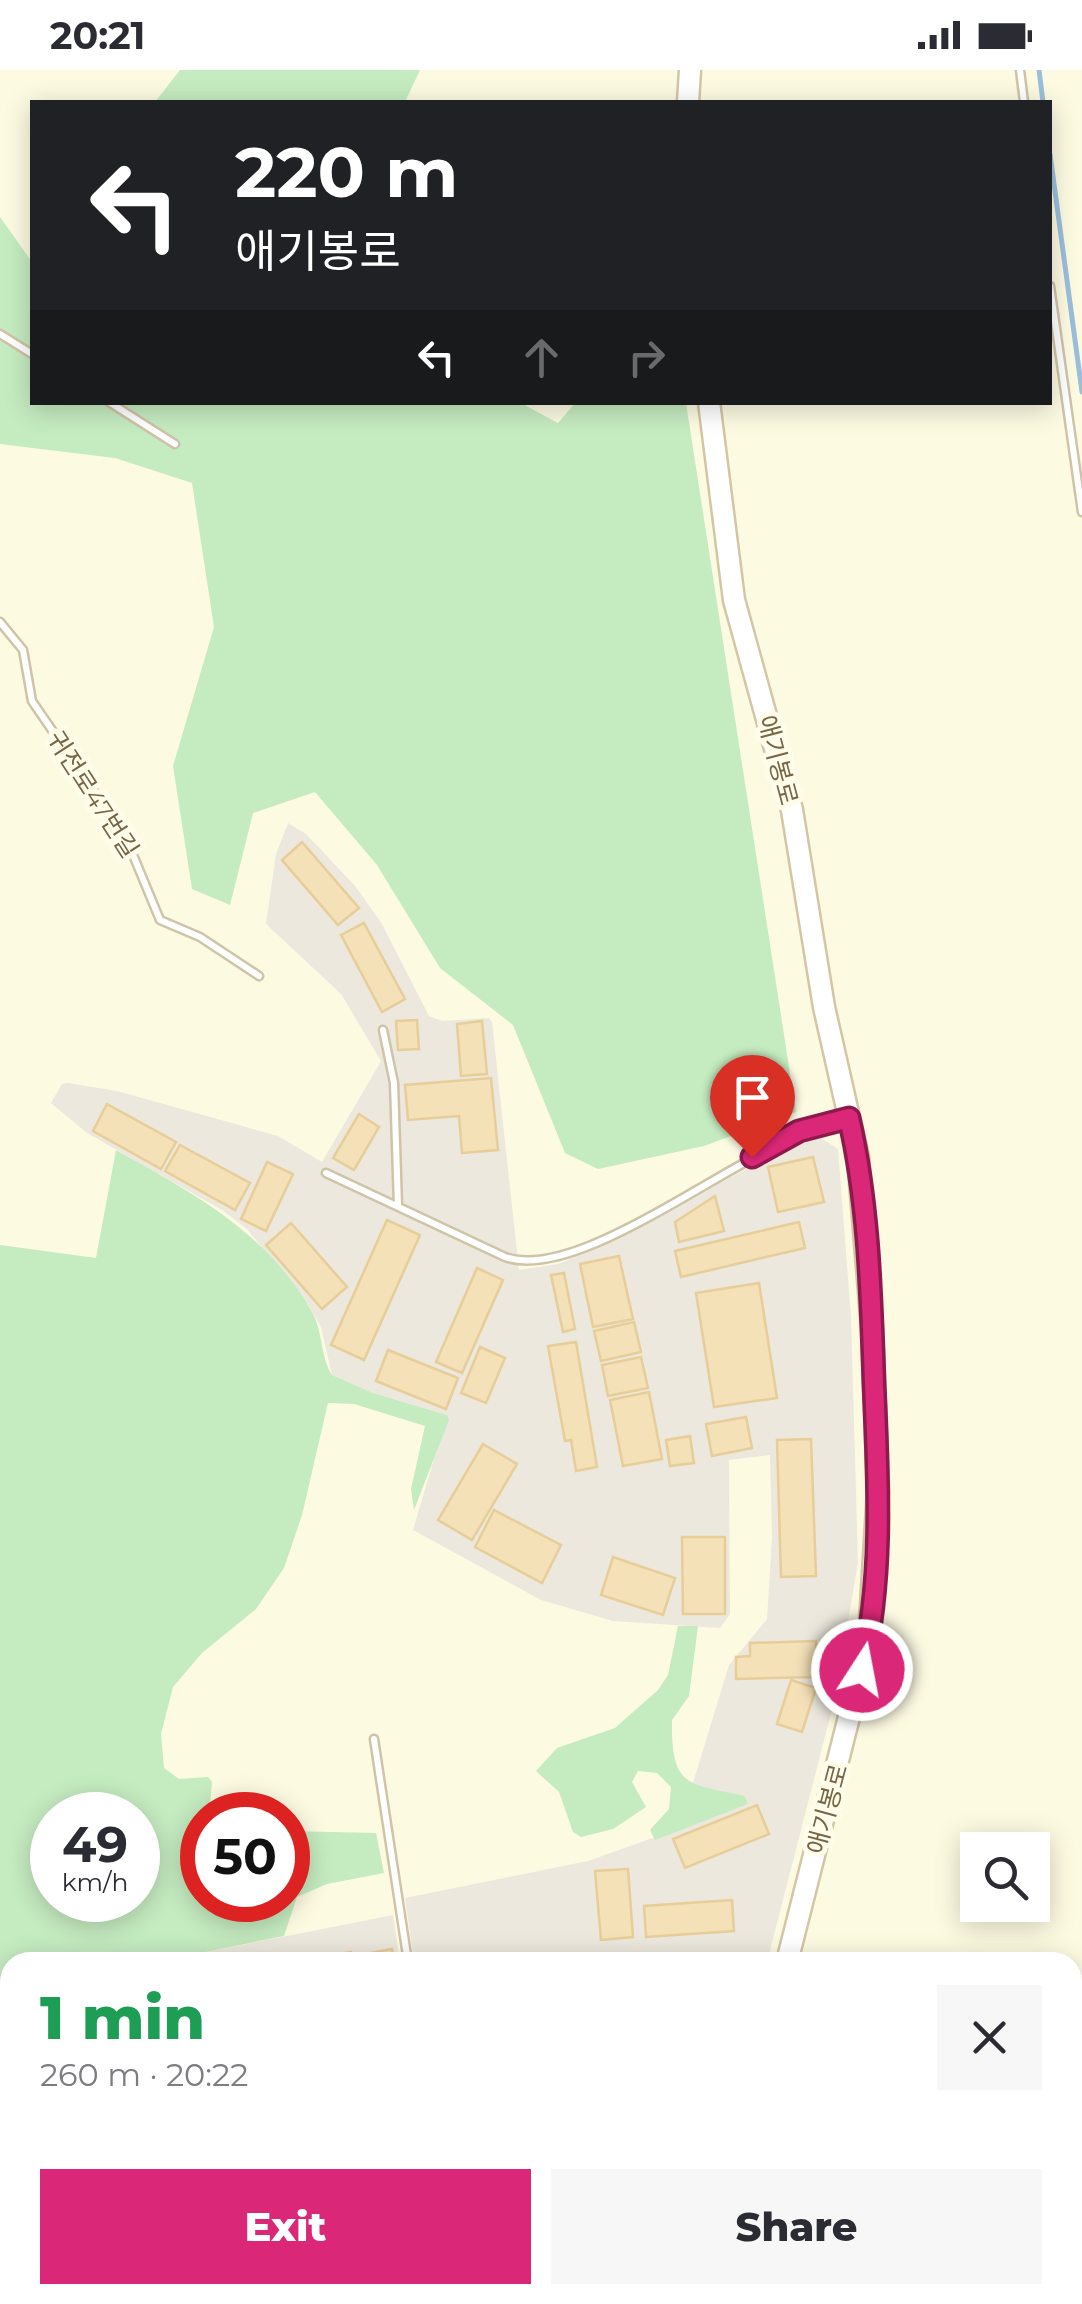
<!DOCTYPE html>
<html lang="en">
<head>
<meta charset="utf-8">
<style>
	:root { --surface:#fff; --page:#f7f7f7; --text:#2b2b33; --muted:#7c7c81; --accent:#db2777 }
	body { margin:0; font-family:Montserrat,"Noto Sans KR",sans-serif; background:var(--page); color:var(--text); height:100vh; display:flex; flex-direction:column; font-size:38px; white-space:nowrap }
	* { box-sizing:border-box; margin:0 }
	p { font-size:32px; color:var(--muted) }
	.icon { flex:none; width:55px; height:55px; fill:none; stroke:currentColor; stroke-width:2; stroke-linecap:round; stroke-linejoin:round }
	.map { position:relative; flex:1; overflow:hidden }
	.sheet { position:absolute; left:0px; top:1882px; width:1082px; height:352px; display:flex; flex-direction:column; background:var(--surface); border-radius:30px 30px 0 0; box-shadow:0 5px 25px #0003 }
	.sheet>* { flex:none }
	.top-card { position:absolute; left:30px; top:30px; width:1022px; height:305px; border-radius:0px; box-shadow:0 5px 25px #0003; background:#202124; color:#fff; overflow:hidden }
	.tools { position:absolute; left:960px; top:1762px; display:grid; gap:20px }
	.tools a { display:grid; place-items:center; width:90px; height:90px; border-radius:0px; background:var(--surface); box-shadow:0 5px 25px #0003; font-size:50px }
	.speed { position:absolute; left:30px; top:1722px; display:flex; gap:20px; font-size:50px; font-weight:700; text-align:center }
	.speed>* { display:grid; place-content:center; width:130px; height:130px; border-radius:50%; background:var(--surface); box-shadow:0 5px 25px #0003; line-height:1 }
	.speed small { font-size:25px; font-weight:400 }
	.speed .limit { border:15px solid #d22; background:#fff; color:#111 }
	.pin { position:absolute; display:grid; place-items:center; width:85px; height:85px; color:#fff; margin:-102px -42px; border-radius:50% 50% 50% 0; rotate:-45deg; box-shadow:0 0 10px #0007 }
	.pin .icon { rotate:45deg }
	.me { position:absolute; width:110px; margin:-55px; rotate:11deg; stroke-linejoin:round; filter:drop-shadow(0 0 8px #0008) }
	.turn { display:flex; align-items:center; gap:35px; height:210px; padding:0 40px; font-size:45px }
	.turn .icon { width:130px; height:130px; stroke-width:2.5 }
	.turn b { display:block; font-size:70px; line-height:85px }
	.lanes { display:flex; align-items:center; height:95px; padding:0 40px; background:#0003; justify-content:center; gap:50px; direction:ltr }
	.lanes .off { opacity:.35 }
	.round { display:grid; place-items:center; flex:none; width:105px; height:105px; border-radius:0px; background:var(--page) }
	.overview { display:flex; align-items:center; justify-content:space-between; height:170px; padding:0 40px }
	h1 { font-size:60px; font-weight:800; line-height:75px; color:#1e9e55 }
	.cta { display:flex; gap:20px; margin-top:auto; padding:20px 40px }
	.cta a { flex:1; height:115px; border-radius:0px; background:var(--accent); color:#fff; font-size:40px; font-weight:800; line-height:115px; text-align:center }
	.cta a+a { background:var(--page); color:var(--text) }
	.status { display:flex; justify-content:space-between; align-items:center; height:70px; padding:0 50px; background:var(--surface); direction:ltr }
	.status svg { height:28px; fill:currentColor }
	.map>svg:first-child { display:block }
</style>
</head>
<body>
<div class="status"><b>20:21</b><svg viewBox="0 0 49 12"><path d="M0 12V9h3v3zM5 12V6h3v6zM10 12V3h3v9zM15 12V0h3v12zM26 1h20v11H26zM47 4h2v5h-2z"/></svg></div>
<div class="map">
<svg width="1082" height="2234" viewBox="0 0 1082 2234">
	<rect width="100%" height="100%" fill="#fdfae2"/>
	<g fill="#ece8dd">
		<path d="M288,753l18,11 50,53 26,37 47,92 13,5 47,-3 3,4 27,248 39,-6 42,-17 205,-109 11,-3 22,14 13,168 7,245 -22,132 -69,268h-353l-9,-64 183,-37 160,-57 -3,-8 -53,-10 37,-121 38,-46 5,-82 -2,-82 -41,5 1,154 -10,14 -107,-7 -72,-21 -128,-70 34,-115 -74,-22 -41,-18 -11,-48 -12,-21 -62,-77 -25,-19 -135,-77 -36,-30 11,-19 6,-1 49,8 161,45 44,26 59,-101 -40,-67 -75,-70 10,-70z"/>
		<path d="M393,1845l7,47h-221l7,-6z"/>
		<path d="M327,2225h141l7,9h-146z"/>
		<path d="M490,2225h248l-15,9h-227z"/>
	</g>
	<g fill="#c5ebc0" fill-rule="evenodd">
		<path d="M180,0h240l-15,32h-250z"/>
		<path d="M0,147l32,45v140h487l39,21 17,-20h111l110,709 -92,34 -106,23 -33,-16 -52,-128 -73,-57 -63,-103 -62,-73 -62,21 -23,92 -38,-16 -19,-123 41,-139 -22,-144 -77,-25 -115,-14z"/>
		<path d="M116,1080c77,43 149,81 195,160 12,20 9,46 21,65l41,18 74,22 2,5 -35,90 -3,-21 14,-63 -71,-22 -26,-1 -26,112 -18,53 -28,41 -54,44 -29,34 -12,47 3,34 15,11 29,-2 4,5 -3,33h-7v85h86v-69l88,2 8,40 -57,11 -30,13 -13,39 -98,20 -7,6h-169v255l-10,4v-976l96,13zM52,1745h86v85h-86z"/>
		<path d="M678,1556h20l-9,70 -17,24c-1,69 16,63 73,76l3,8 -93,36 -5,-10 19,-21 2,-22 -14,-14 -19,-2 -6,11 14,25 -33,22 -32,8 -8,-5 -14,-40 -23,-21 21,-23 58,-20 43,-38 10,-15z"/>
		<path d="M161,2225h166l2,9h-141z"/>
	</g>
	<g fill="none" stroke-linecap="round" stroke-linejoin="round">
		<g stroke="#9bbeda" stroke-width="5">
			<path d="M1039,0l4,32"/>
			<path d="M1050,84l32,238"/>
		</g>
	</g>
	<g fill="#f4e1b8" stroke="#e7cd98" stroke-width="2.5">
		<path d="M302,772l57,66 -21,17 -56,-65z"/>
		<path d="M364,853l41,76 -23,13 -41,-77z"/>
		<path d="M417,950l2,29 -21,1 -2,-29z"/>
		<path d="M482,951l5,53 -26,2 -4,-52z"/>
		<path d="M491,1008l7,72 -36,3 -3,-37 -51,4 -3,-35z"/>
		<path d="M107,1034l69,38 -15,27 -68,-38z"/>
		<path d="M359,1044l20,13 -25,43 -21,-12z"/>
		<path d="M180,1075l70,38 -15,27 -70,-39z"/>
		<path d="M813,1087l11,45 -46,10 -10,-45z"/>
		<path d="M267,1092l26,12 -27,57 -25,-12z"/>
		<path d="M715,1126l9,35 -45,11 -4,-20z"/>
		<path d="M387,1150l33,15 -56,125 -33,-15z"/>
		<path d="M799,1152l6,26 -124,29 -6,-26z"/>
		<path d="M291,1153l56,64 -25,22 -56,-64z"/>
		<path d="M619,1186l14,63 -40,8 -13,-63z"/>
		<path d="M477,1198l26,12 -41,93 -26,-11z"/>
		<path d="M564,1203l11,56 -12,3 -12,-57z"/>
		<path d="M759,1213l18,115 -63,9 -18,-114z"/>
		<path d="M634,1252l7,30 -40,9 -7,-30z"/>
		<path d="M576,1272l21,125 -21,4 -5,-31 -6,1 -17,-95z"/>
		<path d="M480,1277l25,11 -19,45 -25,-10z"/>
		<path d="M388,1280l70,28 -12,31 -70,-28z"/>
		<path d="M641,1287l7,31 -40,8 -6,-31z"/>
		<path d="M649,1322l13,67 -39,7 -13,-66z"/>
		<path d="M746,1347l6,31 -40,8 -6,-32z"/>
		<path d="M690,1366l4,27 -24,3 -4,-26z"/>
		<path d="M811,1369l5,137 -35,1 -4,-137z"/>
		<path d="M483,1374l34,20 -45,76 -34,-20z"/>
		<path d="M494,1440l67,35 -19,38 -67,-36z"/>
		<path d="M682,1467h43v77h-42z"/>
		<path d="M613,1487l62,21 -12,37 -62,-20z"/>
		<path d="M816,1571l1,36 -81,2v-22l14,-1v-13z"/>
		<path d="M791,1610l25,8 -14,44 -25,-8z"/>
		<path d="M757,1735l12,29 -84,34 -12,-29z"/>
		<path d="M628,1799l5,68 -32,3 -6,-69z"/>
		<path d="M732,1830l2,31 -88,6 -2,-31z"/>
		<path d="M392,1879l2,13h-28l-1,-8z"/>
		<path d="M351,1882l1,10h-63z"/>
		<path d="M632,1883l1,9h-33l-1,-6z"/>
		<path d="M552,2225h40l1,9h-40z"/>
		<path d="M599,2225h36l1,9h-36z"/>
	</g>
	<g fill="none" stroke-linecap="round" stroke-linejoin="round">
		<g stroke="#cfc4a8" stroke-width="11">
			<g id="lane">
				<path d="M1020,0l4,32"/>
				<path d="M1050,216l32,226"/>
				<path d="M0,264l32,20"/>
				<path d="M109,332l66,42"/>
				<path d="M0,552l23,28 9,51 94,137 34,82 40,17 59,39"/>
				<path d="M383,960l11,53 4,123"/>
				<path d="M326,1103l179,84c80,28 248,-120 338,-138"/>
				<path d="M374,1669l34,223"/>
				<path d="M1072,2008l10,-17"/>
				<path d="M1072,2206l10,13"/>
				<path d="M480,2225l7,9"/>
			</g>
		</g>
		<g stroke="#d2c6a5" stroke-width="25">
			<g id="secondary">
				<path d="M688,32l2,-32"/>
				<path d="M709,332l25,198 58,210 32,197 34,150 14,171 6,163 -9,147 -82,324"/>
				<path d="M805,2225l1,9"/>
			</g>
		</g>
		<use href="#lane" stroke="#fff" stroke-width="6"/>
		<use href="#secondary" stroke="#fff" stroke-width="20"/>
	</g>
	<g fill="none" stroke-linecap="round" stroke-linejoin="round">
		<g stroke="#8e194d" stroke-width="25">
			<path id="route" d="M752,1087l47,-26 50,-13c20,86 22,177 25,265 4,96 10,193 -12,287"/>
		</g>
		<use href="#route" stroke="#db2777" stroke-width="18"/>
	</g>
	<g text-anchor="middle" stroke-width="10" stroke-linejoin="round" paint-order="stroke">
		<g font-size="25" fill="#766547" stroke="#fffde9">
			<text transform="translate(778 690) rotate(75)" y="9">애기봉로</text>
			<text transform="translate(93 724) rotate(57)" y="9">귀전로47번길</text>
			<text transform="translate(827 1739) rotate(-75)" y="9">애기봉로</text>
		</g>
	</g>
</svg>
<div class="tools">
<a><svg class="icon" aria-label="search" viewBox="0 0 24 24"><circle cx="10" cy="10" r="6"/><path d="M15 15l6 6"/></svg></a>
</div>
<div class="speed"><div>49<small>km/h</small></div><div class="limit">50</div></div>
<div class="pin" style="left:752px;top:1087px;background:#d93025"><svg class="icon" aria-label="arrive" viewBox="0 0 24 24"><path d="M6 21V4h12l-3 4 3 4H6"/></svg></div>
<svg class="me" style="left:862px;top:1600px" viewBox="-20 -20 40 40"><circle r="17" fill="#db2777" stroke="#fff" stroke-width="3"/><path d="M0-11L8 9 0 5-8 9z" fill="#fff"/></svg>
<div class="top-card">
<div class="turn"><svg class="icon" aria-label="left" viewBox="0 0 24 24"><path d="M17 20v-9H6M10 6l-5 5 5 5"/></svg><div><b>220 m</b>애기봉로</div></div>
<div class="lanes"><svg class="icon" aria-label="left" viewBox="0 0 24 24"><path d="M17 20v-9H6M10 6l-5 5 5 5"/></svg><svg class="icon off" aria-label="ahead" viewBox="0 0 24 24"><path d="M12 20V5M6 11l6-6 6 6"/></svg><svg class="icon off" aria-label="right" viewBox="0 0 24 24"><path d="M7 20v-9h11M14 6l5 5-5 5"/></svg></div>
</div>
<section class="sheet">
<div class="overview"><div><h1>1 min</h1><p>260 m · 20:22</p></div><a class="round"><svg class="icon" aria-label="close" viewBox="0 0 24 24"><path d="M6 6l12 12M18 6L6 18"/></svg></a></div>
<div class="cta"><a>Exit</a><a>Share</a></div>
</section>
</div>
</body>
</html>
